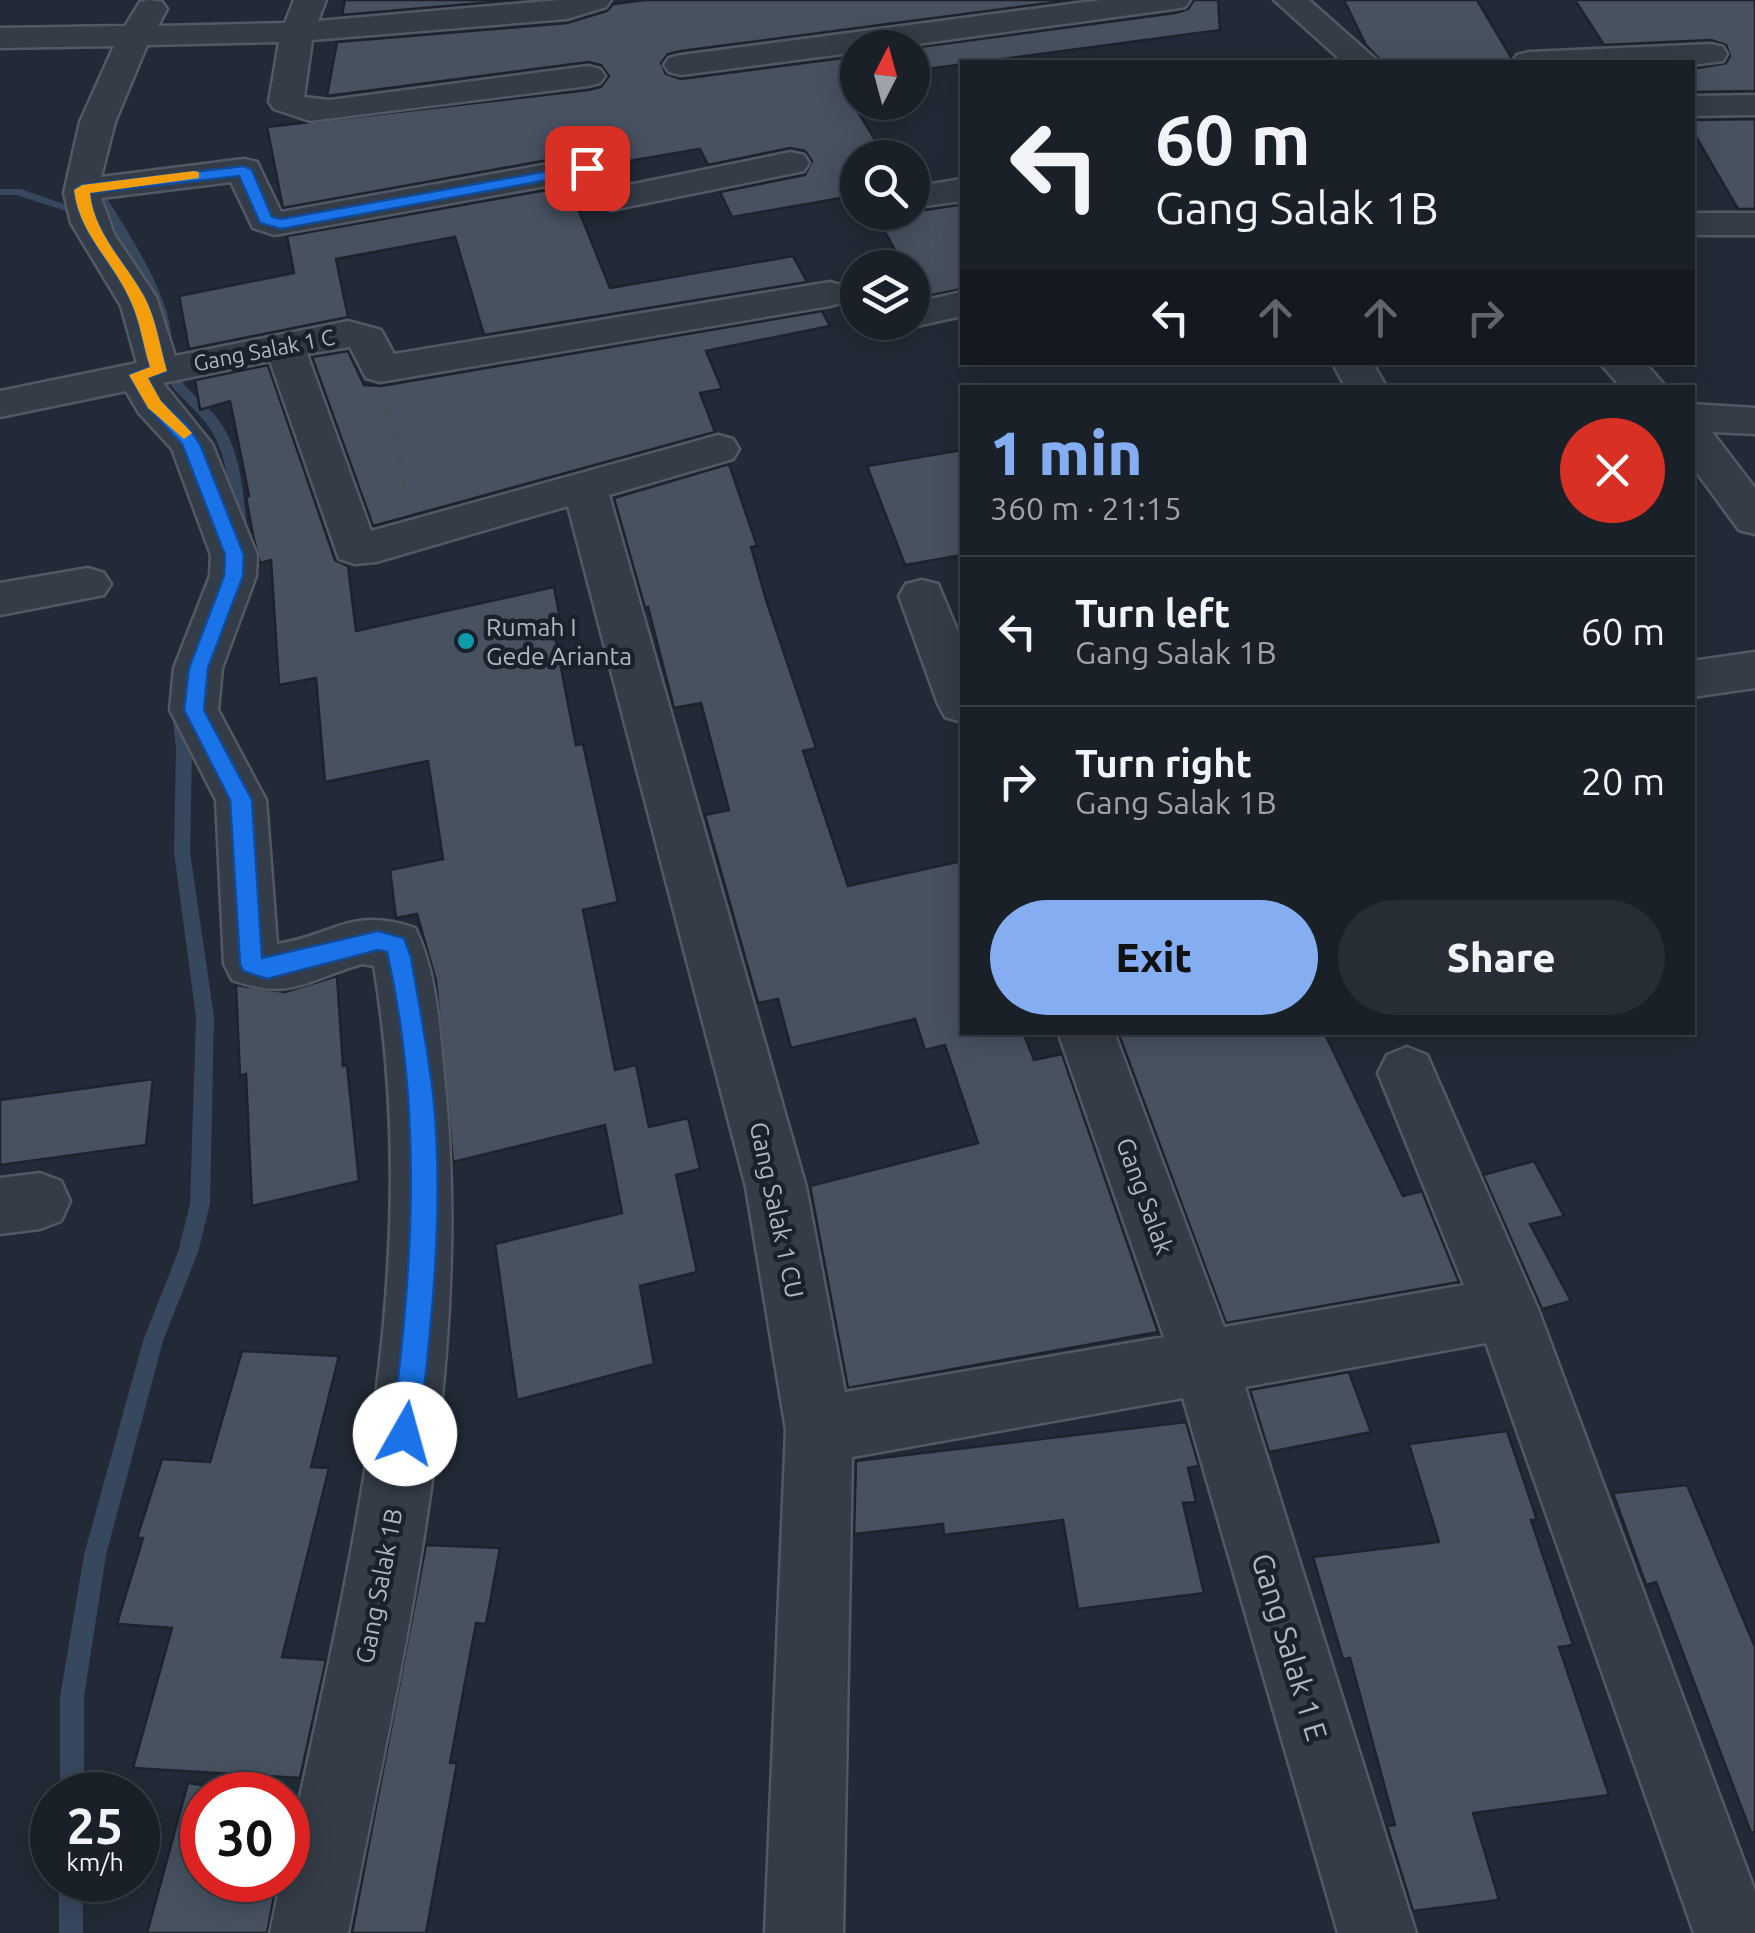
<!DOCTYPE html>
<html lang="en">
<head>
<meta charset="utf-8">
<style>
	:root { --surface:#192028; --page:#262d34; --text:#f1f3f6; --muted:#9fa3a8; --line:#373e45; --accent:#85adf2 }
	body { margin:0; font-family:Ubuntu,sans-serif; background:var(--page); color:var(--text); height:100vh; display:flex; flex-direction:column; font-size:38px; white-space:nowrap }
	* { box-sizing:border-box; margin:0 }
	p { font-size:32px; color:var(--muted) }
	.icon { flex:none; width:55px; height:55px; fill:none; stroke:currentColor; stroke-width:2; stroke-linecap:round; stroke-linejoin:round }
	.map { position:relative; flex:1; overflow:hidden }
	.panel { position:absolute; left:960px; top:385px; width:735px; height:650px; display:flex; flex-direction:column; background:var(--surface); border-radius:0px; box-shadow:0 5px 25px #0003,0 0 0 2px var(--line) }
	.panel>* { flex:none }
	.hud { position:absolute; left:960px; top:60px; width:735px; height:305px; border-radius:0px; box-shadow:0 5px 25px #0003,0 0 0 2px var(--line); background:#192028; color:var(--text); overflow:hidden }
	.needle { width:65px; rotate:6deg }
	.fabs { position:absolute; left:840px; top:30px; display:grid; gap:20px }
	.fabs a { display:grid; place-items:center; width:90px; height:90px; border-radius:50%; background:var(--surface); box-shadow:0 5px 25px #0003,0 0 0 2px var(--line); font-size:50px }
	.speed { position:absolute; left:30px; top:1772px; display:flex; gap:20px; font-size:50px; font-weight:700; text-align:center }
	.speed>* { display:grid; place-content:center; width:130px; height:130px; border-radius:50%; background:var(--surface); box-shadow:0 5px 25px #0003,0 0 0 2px var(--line); line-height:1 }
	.speed small { font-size:25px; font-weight:400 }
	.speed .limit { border:15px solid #d22; background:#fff; color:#111 }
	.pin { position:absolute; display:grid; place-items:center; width:85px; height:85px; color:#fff; margin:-42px; border-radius:20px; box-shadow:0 5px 15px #0006 }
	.me { position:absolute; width:110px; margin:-55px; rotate:7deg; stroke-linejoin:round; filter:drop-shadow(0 0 8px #0008) }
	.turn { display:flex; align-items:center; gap:35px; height:210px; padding:0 30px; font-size:45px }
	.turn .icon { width:130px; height:130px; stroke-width:2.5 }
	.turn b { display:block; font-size:70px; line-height:85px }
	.lanes { display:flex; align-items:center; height:95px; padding:0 30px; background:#0003; justify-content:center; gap:50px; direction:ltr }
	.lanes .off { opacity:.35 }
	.round { display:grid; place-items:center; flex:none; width:105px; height:105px; border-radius:52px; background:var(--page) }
	.head { display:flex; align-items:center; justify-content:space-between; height:170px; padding:0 30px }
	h1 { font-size:60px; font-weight:800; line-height:75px; color:var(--accent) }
	.cta { display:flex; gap:20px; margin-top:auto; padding:20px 30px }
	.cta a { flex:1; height:115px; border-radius:60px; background:var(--accent); color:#111; font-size:40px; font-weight:800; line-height:115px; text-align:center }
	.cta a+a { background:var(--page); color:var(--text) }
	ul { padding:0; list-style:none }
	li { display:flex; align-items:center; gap:30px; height:150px; padding:0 30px; border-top:2px solid var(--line) }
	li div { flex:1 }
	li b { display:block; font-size:38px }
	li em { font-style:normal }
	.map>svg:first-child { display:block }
</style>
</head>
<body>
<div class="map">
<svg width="1755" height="1933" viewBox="0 0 1755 1933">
	<rect width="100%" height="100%" fill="#212a36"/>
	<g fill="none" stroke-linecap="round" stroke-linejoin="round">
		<g fill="#37475e" fill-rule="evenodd">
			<path d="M0,189h21l54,19 -6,4 -53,-17h-16z"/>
			<path d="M100,200h8c21,33 68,106 63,145h-8l-2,-3 -17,-55 -46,-85z"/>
			<path d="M171,372l5,1c10,17 25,27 38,41 27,32 29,76 33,115l-2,3 -5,2 -7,-5c-4,-35 -4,-77 -27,-106 -13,-17 -30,-28 -41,-47z"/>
			<path d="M180,706l8,6 4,37 -2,103 24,165 -4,187 -12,48 -35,89 -57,214 -22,142v98h-24v-98l24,-142 59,-214 35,-89 12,-48 6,-187 -22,-165 2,-103 -4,-37z"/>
			<rect x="59" y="1880" width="24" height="53"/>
		</g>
	</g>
	<g fill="#475160" stroke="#1c232d" stroke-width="2.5">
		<path d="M345,0h172l-175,15z"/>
		<path d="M646,0h426l-391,51 -13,3 -7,9 5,11 15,5 177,-23v22l-19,2 47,78h-28v37l-126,22 -12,-25 85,-17 7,-14 -7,-10 -15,-3 -82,17 -8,-16 -83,14 -4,-5 -27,-5 -303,55 -16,-81 321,-37 13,-3 8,-11 -8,-11 -13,-3 -261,34 10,-54 230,-19 40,-12 6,-7z"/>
		<path d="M1194,0h24l2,30 -308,41v-23l263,-35 13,-4z"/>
		<path d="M1344,0h133l34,57 -2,4 -127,1 -16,-17z"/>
		<path d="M1575,0h180v91l-63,1v-23l34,-6 4,-7 -4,-11 -15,-5 -107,5z"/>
		<path d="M1755,119v90h-17l-46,-79v-10z"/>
		<path d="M569,186l41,102 183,-32 14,26 -323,53 -29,-98 -119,22 12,58 -159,32 -10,-53 115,-23 -7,-37z"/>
		<path d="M958,205l4,7v77l-40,8 -10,-16v-13h-7l-31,-56h38v-5l14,3z"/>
		<path d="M822,311l8,15 -124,25 16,38 -22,4 15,39 -342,94 -61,-169 36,-6 16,34 17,1z"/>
		<path d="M268,365l67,195 13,6 8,65 198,-44 8,42 -8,2 22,114 7,-1 35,158 -35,8 32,160 21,-5 13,62 39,-9 12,51 -24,6 21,97 -57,14 14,78 -137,36 -22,-156 127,-31 -17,-88 -152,37 -17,-181 -19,-67 -21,4 -6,-48 53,-11 -15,-98 -103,21 -9,-104 -37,7 -8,-125 -11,3 -7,-28 -7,-38 3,-1 -19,-95 -30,9 -5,-30z"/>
		<path d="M962,450v105l-57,10 -38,-99z"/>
		<path d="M729,464l28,82 -6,1 16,56 49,145 -13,3 45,135 114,-25v171h61l11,28 28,-6 96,278 -310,56 -38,-202 168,-43 -33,-98 -20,5 -10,-31 -124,29 -13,-49 -20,4 -53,-188 24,-5 -28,-107 -27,5 -26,-101 -3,1 -31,-110z"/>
		<path d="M337,976l6,90 4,-1 12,116 -107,25 -6,-132 -6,2 -4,-91 49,7z"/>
		<path d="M1118,1032h206l79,164 19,-5 37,91 -233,41z"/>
		<path d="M153,1079l-7,66 -146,20v-65z"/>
		<path d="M1534,1161l30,55 -34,8 41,77 -29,8 -59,-134z"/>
		<path d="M242,1351l97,5 -28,111 18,1 -47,189 44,3 -26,118 -167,-10 39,-140 -55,-4 26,-86h-6l25,-79 48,3z"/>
		<path d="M1349,1372l22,60 -102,20 -19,-62z"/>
		<path d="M1186,1422l13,44 -11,2 8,34 -13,1 21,90 -126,16 -15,-89 -119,15 -1,-11 -89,10 2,-73z"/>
		<path d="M1507,1431l30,89h-6l42,125 -14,2 50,148 -136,18 26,87 -86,11 -26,-85 8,-1 -45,-167 -7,1 -30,-102 126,-15 -30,-98z"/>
		<path d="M1687,1485l68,162v185l-4,1 -95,-251 -10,3 -33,-92z"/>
		<path d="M426,1545l74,3 -14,76 -10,-1 -26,140h7l-31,170h-74z"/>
		<path d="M188,1783l14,2v95h75l-10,53h-120z"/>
	</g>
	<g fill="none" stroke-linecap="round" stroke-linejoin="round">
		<g stroke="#525964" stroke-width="5">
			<g id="street">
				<path d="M149,0l13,2 5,7 -9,17 127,-3 9,-23h32l-8,21 242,-21h51l-5,7 -39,12 -255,21 -8,57 26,3 258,-34 12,3 5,7 -5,7 -12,3 -278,35 -36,-12 -5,-7 10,-60 -132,3 -32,77 -14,55 143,-18 13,3 24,50 306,-55 25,5 12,24 167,-34 13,3 5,8 -5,8 -192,39 -13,-3 -14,-28 -311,56 -21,-7 -22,-46 -130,16 13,36 42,63 19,59 173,-35 33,9 13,24 436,-72 14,4 5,8 -5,8 -14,4 -450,76 -14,-4 -16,-31 -43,7 64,177 347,-96 15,4 6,10 -6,10 -124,36 197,692 39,205 319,-55 -106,-305h56l110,295 240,-42 -86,-212 9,-18 20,-8 20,8 111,254 217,582v42h-61l-208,-590 -241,44 171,546h-78l-155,-535 -331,59 -9,476h-78l21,-503 -40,-243 -178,-681 -192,56 -21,2 -16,-5 -69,-198 -107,22 49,61 45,111 -1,21 -34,92 -4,42 48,90 11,144c58,-9 74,-38 138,-16 22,44 24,99 29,148 31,290 -41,574 -96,857h-78l11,-53h7v-28c63,-292 137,-585 86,-886l-12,-2c-56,16 -71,37 -130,16l-8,-16 -8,-164 -46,-90 4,-42 36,-92 1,-21 -39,-106 -33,-36 -13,-22 -126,26v-26l137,-28 -16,-57 -50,-83 -7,-30 16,-71 34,-76 -114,2v-20l125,-2 15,-24z"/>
				<path d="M1101,0h89l-5,7 -11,2 -286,39h-30v4l-177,23 -12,-3 -5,-7 5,-7 12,-3z"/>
				<path d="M1274,0h35l70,62h-36z"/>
				<path d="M1711,44l12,3 4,7 -4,7 -31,4 -180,-3 5,-7 12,-3z"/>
				<path d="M1755,95v20l-63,1v-20z"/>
				<path d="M962,179v22l-37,5 -13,-3v-16z"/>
				<rect x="1692" y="213" width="63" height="22"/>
				<path d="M962,292v24l-50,11 -15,-5h15v-19z"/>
				<path d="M1332,362h40l15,26h-41z"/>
				<path d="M1599,362h45l23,26h-45z"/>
				<path d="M1692,404l63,4v26l-43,-2 43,56v46l-16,-4 -47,-64z"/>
				<path d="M88,568l16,5 7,11 -7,11 -104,20v-32z"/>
				<path d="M922,580l16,4 24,58v80l-17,-5 -7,-13 -39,-108 7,-12z"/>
				<path d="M1755,652v36l-63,9v-36z"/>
				<path d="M40,1173l21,8 9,20 -9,20 -21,8 -40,5v-56z"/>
			</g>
		</g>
		<path stroke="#425456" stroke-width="5" stroke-dasharray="6 6" stroke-linecap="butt" d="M389,410l18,80"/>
		<use href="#street" fill="#343c47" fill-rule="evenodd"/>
	</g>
	<path fill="#1a73e8" stroke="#114b97" stroke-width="2.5" d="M587,164l5,1v7l-311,57 -21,-6 -21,-47 -149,17c4,40 35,69 54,103 12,22 16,51 23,75l-19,7 13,23 26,24 13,19 44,111 -1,21 -35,92 -4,42 48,90 10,158 116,-27 26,7 7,19c8,48 18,97 23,145 10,111 -2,222 -15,332l-4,10 -10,4 -10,-4 -4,-10c22,-161 32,-323 -4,-482l-9,-2 -111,29 -24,-8 -3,-7 -10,-164 -46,-90 5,-42 35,-92 1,-21 -43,-111 -34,-36 -19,-33 21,-8c-7,-21 -10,-47 -20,-67 -17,-39 -51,-66 -56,-110l8,-5 162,-19 8,4 20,47 9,2z"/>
	<path fill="#f59e0b" d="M194,171l5,1v6l-109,15c4,40 35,69 54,103 12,22 16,51 23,75l-19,7 13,23 31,32 -8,6 -36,-31 -19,-33 21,-8c-7,-21 -10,-47 -20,-67 -17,-39 -51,-66 -56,-110l8,-5z"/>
	<circle fill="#0f9aa8" stroke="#1a212b" stroke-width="4" cx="466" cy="641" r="10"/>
	<g text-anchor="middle" stroke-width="9" stroke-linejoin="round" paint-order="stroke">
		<g font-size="22" fill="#afb6c3" stroke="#1a212b">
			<text transform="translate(264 350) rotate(-11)" y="8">Gang Salak 1 C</text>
		</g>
		<g font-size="25" fill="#afb6c3" stroke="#1a212b" text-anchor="start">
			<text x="486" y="636">Rumah I<tspan x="486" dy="29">Gede Arianta</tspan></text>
		</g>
		<g font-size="25" fill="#afb6c3" stroke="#1a212b">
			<text transform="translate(1145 1196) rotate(70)" y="9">Gang Salak</text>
			<text transform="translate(777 1210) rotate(78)" y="9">Gang Salak 1 CU</text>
			<text transform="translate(379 1586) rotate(-79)" y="9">Gang Salak 1B</text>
		</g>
		<g font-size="30" fill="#afb6c3" stroke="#1a212b">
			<text transform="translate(1289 1647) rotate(73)" y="10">Gang Salak 1 E</text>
		</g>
	</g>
</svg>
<div class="fabs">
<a><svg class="needle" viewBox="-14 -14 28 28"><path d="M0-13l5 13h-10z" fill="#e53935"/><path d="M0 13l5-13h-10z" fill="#9fa3a8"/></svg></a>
<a><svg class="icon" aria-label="search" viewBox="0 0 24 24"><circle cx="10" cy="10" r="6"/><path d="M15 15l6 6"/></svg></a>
<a><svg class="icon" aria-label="layers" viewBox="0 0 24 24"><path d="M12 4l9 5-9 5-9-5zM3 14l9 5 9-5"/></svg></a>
</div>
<div class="speed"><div>25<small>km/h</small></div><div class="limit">30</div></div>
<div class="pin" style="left:587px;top:168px;background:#d93025"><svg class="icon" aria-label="arrive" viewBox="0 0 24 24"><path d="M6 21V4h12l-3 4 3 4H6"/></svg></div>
<svg class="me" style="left:405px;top:1434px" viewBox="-20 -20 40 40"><circle r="19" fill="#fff"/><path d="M0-13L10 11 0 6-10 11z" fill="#1a73e8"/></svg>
<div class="hud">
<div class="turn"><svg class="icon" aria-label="left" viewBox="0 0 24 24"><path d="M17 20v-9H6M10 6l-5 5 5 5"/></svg><div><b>60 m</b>Gang Salak 1B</div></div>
<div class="lanes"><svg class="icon" aria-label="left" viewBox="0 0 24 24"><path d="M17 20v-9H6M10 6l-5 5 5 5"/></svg><svg class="icon off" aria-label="ahead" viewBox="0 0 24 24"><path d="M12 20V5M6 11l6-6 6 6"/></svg><svg class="icon off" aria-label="ahead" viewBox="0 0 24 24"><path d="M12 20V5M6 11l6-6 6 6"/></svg><svg class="icon off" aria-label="right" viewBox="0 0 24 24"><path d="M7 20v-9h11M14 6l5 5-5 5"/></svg></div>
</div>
<section class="panel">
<div class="head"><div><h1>1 min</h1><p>360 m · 21:15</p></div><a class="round" style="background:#d93025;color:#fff"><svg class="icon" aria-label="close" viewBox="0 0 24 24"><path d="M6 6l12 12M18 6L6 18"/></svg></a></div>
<ul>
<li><svg class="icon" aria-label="left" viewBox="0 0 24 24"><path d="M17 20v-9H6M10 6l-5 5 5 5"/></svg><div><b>Turn left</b><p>Gang Salak 1B</p></div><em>60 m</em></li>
<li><svg class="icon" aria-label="right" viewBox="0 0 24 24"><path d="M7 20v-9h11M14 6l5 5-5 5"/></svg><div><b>Turn right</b><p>Gang Salak 1B</p></div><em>20 m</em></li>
</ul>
<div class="cta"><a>Exit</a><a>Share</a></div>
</section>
</div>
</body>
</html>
